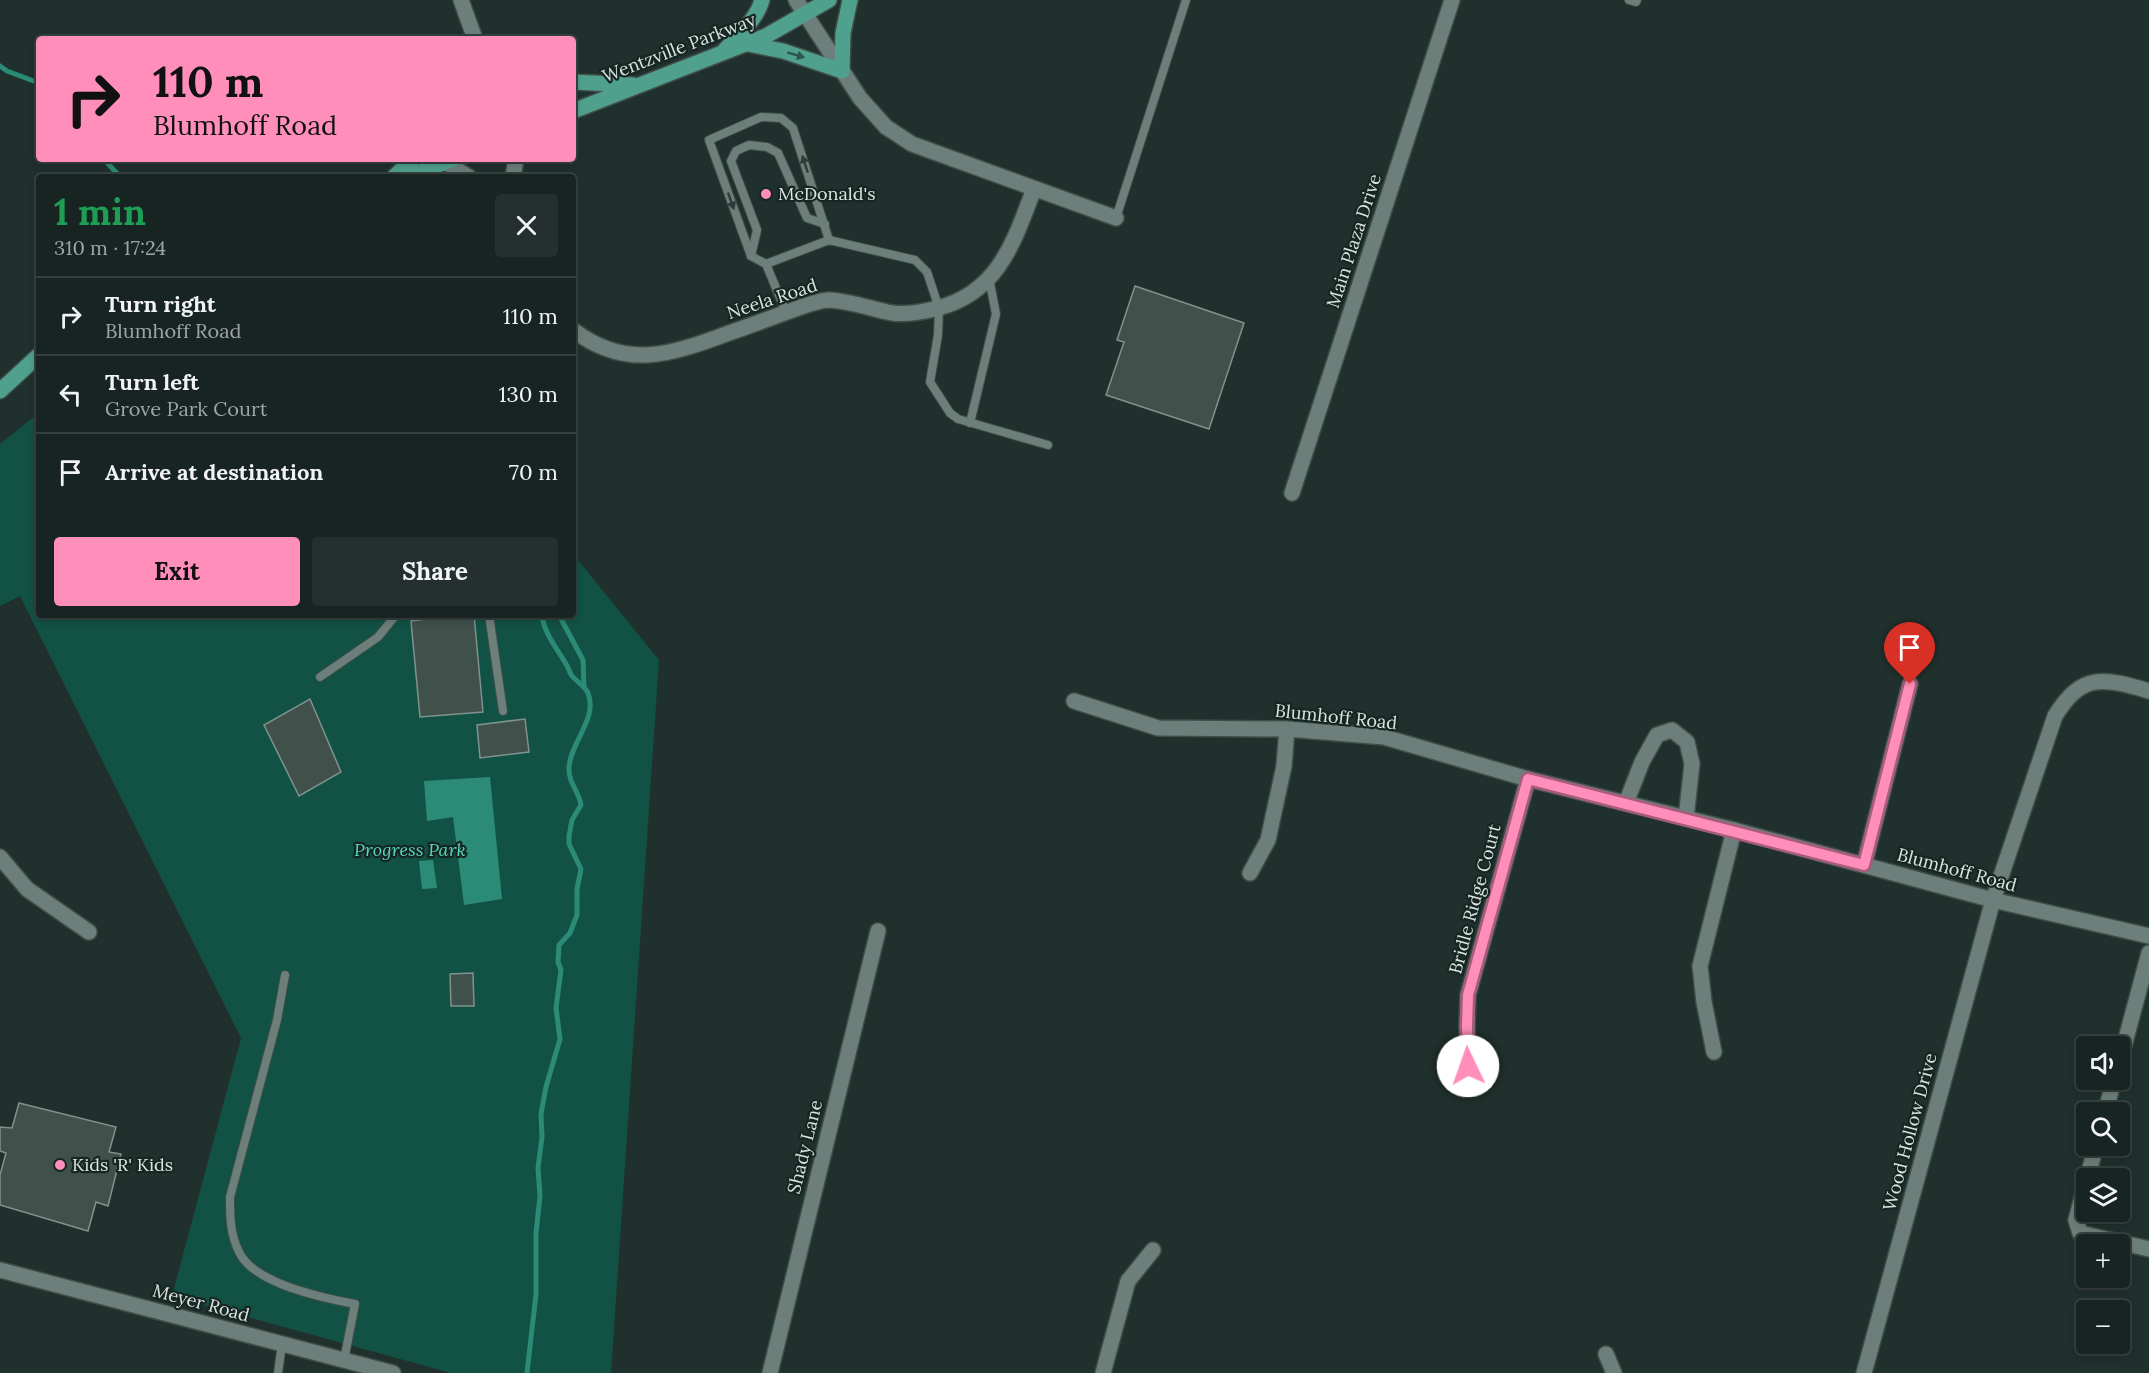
<!DOCTYPE html>
<html lang="en">
<head>
<meta charset="utf-8">
<style>
	:root { --surface:#182421; --page:#25302e; --text:#f1f3f6; --muted:#9fa4a5; --line:#36413f; --accent:#ff8ebb }
	body { margin:0; font-family:Lora,serif; background:var(--page); color:var(--text); height:100vh; display:flex; flex-direction:column; font-size:22px; white-space:nowrap }
	* { box-sizing:border-box; margin:0 }
	p { font-size:20px; color:var(--muted) }
	.icon { flex:none; width:33px; height:33px; fill:none; stroke:currentColor; stroke-width:2; stroke-linecap:round; stroke-linejoin:round }
	.map { position:relative; flex:1; overflow:hidden }
	.panel { position:absolute; left:36px; top:174px; width:540px; height:444px; display:flex; flex-direction:column; background:var(--surface); border-radius:6px; box-shadow:0 3px 9px #0003,0 0 0 2px var(--line) }
	.panel>* { flex:none }
	.top-card { position:absolute; left:36px; top:36px; width:540px; height:126px; border-radius:6px; box-shadow:0 3px 9px #0003,0 0 0 2px var(--line); background:#ff8ebb; color:#111; overflow:hidden }
	.buttons { position:absolute; left:2076px; top:1036px; display:grid; gap:12px }
	.buttons a { display:grid; place-items:center; width:54px; height:54px; border-radius:6px; background:var(--surface); box-shadow:0 3px 9px #0003,0 0 0 2px var(--line); font-size:30px }
	.pin { position:absolute; display:grid; place-items:center; width:51px; height:51px; color:#fff; margin:-62px -26px; border-radius:50% 50% 50% 0; rotate:-45deg; box-shadow:0 0 6px #0007 }
	.pin .icon { rotate:45deg }
	.me { position:absolute; width:66px; margin:-33px; rotate:357deg; stroke-linejoin:round; filter:drop-shadow(0 0 4px #0008) }
	.turn { display:flex; align-items:center; gap:21px; height:126px; padding:0 18px; font-size:27px }
	.turn .icon { width:78px; height:78px; stroke-width:2.5 }
	.turn b { display:block; font-size:42px; line-height:51px }
	.round { display:grid; place-items:center; flex:none; width:63px; height:63px; border-radius:6px; background:var(--page) }
	.headline { display:flex; align-items:center; justify-content:space-between; height:102px; padding:0 18px }
	h1 { font-size:36px; font-weight:700; line-height:45px; color:#1e9e55 }
	.primary-button { display:flex; gap:12px; margin-top:auto; padding:12px 18px }
	.primary-button a { flex:1; height:69px; border-radius:6px; background:var(--accent); color:#111; font-size:24px; font-weight:700; line-height:69px; text-align:center }
	.primary-button a+a { background:var(--page); color:var(--text) }
	ul { padding:0; list-style:none }
	li { display:flex; align-items:center; gap:18px; height:78px; padding:0 18px; border-top:2px solid var(--line) }
	li div { flex:1 }
	li b { display:block; font-size:22px }
	li em { font-style:normal }
	.map>svg:first-child { display:block }
</style>
</head>
<body>
<div class="map">
<svg width="2149" height="1373" viewBox="0 0 2149 1373">
	<rect width="100%" height="100%" fill="#20302c"/>
	<path fill="#125245" d="M39,413v202h534v-61l86,106 -48,713h-160l-279,-77 69,-258 -221,-442 -20,10v-162z"/>
	<g fill="#2b8b76">
		<path d="M490,777l12,122 -38,6 -11,-88 -26,4 -3,-40z"/>
		<path d="M433,860l4,28 -15,1 -3,-28z"/>
	</g>
	<g fill="none" stroke-linecap="round" stroke-linejoin="round">
		<g stroke="#2b8b76" stroke-width="5">
			<path d="M0,66l7,5 32,12"/>
			<path d="M104,159l16,18"/>
			<path d="M559,615l24,45 1,26"/>
			<path d="M527,1373l9,-79v-61l4,-37 -2,-28 4,-31 -1,-23 5,-27 14,-48 -4,-31 5,-38 -3,-8 1,-17 11,-12 7,-18v-26l4,-20 -12,-25v-8l3,-16 9,-15c-2,-14 -13,-22 -12,-38 2,-26 29,-48 19,-74 -3,-7 -11,-11 -16,-17 -3,-4 -3,-8 -6,-12 -9,-16 -22,-30 -24,-49"/>
		</g>
	</g>
	<g fill="#40514c" stroke="#7f928d" stroke-width="1.5">
		<path d="M1135,286l109,37 -35,106 -103,-34 18,-53 -7,-2z"/>
		<path d="M460,615h14l9,97 -63,5 -9,-96z"/>
		<path d="M310,699l31,73 -42,24 -35,-71z"/>
		<path d="M525,719l4,33 -49,6 -3,-33z"/>
		<path d="M473,973l1,33h-23l-1,-32z"/>
		<path d="M19,1103l97,24 -7,25 12,2 -13,52 -12,-4 -8,29 -88,-26v-30l6,-22 -6,-2v-24l12,1z"/>
	</g>
	<g fill="none" stroke-linecap="round" stroke-linejoin="round">
		<g stroke="#3f4d49" stroke-width="10">
			<g id="service">
				<path d="M1629,0l7,2 1,-2"/>
				<path d="M1116,218l70,-218"/>
				<path d="M751,256l6,-26 -26,-69 5,-10 13,-6 18,2 11,6 29,65 18,6"/>
				<path d="M766,264l63,-24 86,20 12,12 12,36 -1,27 -8,47 20,31 8,6 90,26"/>
				<path d="M786,312l-20,-48 -15,-8 -42,-116 52,-23 20,1 12,10 36,112"/>
				<path d="M970,423l26,-109 -7,-36"/>
				<path d="M489,615l14,96"/>
				<path d="M320,677l58,-40 18,-22"/>
				<path d="M285,975l-8,45 -47,177c0,19 0,37 9,55 15,32 84,46 116,52l-11,56"/>
				<path d="M278,1373l4,-29"/>
			</g>
		</g>
		<g stroke="#3f4d49" stroke-width="18">
			<g id="minor">
				<path d="M461,0l14,39"/>
				<path d="M796,0l64,98 26,29 26,17 204,74"/>
				<path d="M445,162l24,15"/>
				<path d="M513,177l3,-18"/>
				<path d="M573,330c54,41 99,24 156,3 26,-9 52,-19 78,-28 7,-2 15,-5 22,-5 21,1 43,9 63,13 16,2 31,-1 46,-5 61,-16 76,-67 96,-119"/>
				<path d="M1292,493l160,-493"/>
				<path d="M1074,701l84,27 129,1 97,8 144,42 206,51 259,70 156,36"/>
				<path d="M1626,803l16,-41 15,-27 15,-5 15,12 5,22 -6,54"/>
				<path d="M0,857l27,32 62,43"/>
				<path d="M1864,865l46,-181"/>
				<path d="M1250,873l18,-33 16,-74 3,-37"/>
				<path d="M1714,1052l-10,-50 -4,-36 34,-136"/>
				<path d="M2120,1061l29,-108"/>
				<path d="M1468,1067l-1,-41 1,-31 60,-216"/>
				<path d="M2105,1113l9,-33"/>
				<path d="M2087,1179l9,-33"/>
				<path d="M2086,1182l-10,38 4,13 69,16"/>
				<path d="M1606,1354l8,19"/>
				<path d="M770,1373l108,-442"/>
				<path d="M1103,1373l25,-92 25,-31"/>
				<path d="M1864,1373l129,-473 62,-184c27,-44 49,-38 94,-25"/>
			</g>
		</g>
		<g stroke="#3f4d49" stroke-width="18">
			<path id="tertiary" d="M0,1270l393,103"/>
		</g>
		<g stroke="#3f4d49" stroke-width="18">
			<g id="primary">
				<path d="M748,44l35,7 59,20 1,-38 7,-33"/>
				<path d="M725,50c13,-15 32,-31 37,-50"/>
				<path d="M573,82l60,3"/>
				<path d="M573,111l193,-75 63,-36"/>
				<path d="M394,177l19,-18"/>
				<path d="M408,177l45,-18"/>
				<path d="M0,391l39,-36"/>
			</g>
		</g>
		<use href="#service" stroke="#6d7f7a" stroke-width="8"/>
		<use href="#minor" stroke="#6d7f7a" stroke-width="15"/>
		<use href="#tertiary" stroke="#6d7f7a" stroke-width="15"/>
		<use href="#primary" stroke="#50a08e" stroke-width="15"/>
	</g>
	<defs><path id="oneway-solid" d="M-6-.8H1V-3.2L6.5 0L1 3.2V.8H-6Z" transform="scale(1.5)"/></defs>
	<use fill="#2d574d" href="#oneway-solid" transform="translate(796 55) rotate(16)"/>
	<g fill="#2c3c38">
		<use href="#oneway-solid" transform="translate(805 164) rotate(-108)"/>
		<use href="#oneway-solid" transform="translate(731 201) rotate(70)"/>
	</g>
	<g fill="none" stroke-linecap="round" stroke-linejoin="round">
		<g stroke="#a65c7a" stroke-width="15">
			<path id="route" d="M1468,1066l-1,-40 1,-31 60,-216 336,86 46,-181"/>
		</g>
		<use href="#route" stroke="#ff8ebb" stroke-width="10"/>
	</g>
	<g fill="#ff8ebb" stroke="#162622" stroke-width="2">
		<circle cx="766" cy="194" r="6"/>
		<circle cx="60" cy="1165" r="6"/>
	</g>
	<g text-anchor="middle" stroke-width="4.5" stroke-linejoin="round" paint-order="stroke">
		<g font-size="18" fill="#dae4e1" stroke="#162622">
			<text transform="translate(679 48) rotate(-21)" y="6">Wentzville Parkway</text>
			<text transform="translate(1354 241) rotate(-72)" y="6">Main Plaza Drive</text>
			<text transform="translate(772 299) rotate(-18)" y="6">Neela Road</text>
			<text transform="translate(1336 717) rotate(6)" y="6">Blumhoff Road</text>
			<text transform="translate(1957 870) rotate(15)" y="6">Blumhoff Road</text>
			<text transform="translate(1475 899) rotate(-75)" y="6">Bridle Ridge Court</text>
			<text transform="translate(1910 1132) rotate(-75)" y="6">Wood Hollow Drive</text>
			<text transform="translate(805 1147) rotate(-76)" y="6">Shady Lane</text>
			<text transform="translate(201 1303) rotate(15)" y="6">Meyer Road</text>
		</g>
		<g font-size="18" fill="#dae4e1" stroke="#162622" text-anchor="start">
			<text x="778" y="200">McDonald's</text>
			<text x="72" y="1171">Kids 'R' Kids</text>
		</g>
		<g font-size="18" font-style="italic" fill="#54d9bb" stroke="#162622">
			<text x="410" y="856">Progress Park</text>
		</g>
	</g>
</svg>
<div class="buttons">
<a><svg class="icon" aria-label="sound" viewBox="0 0 24 24"><path d="M4 9h4l5-4v14l-5-4H4zM17 9q2 3 0 6"/></svg></a>
<a><svg class="icon" aria-label="search" viewBox="0 0 24 24"><circle cx="10" cy="10" r="6"/><path d="M15 15l6 6"/></svg></a>
<a><svg class="icon" aria-label="layers" viewBox="0 0 24 24"><path d="M12 4l9 5-9 5-9-5zM3 14l9 5 9-5"/></svg></a>
<a>+</a>
<a>−</a>
</div>
<div class="pin" style="left:1910px;top:684px;background:#d93025"><svg class="icon" aria-label="arrive" viewBox="0 0 24 24"><path d="M6 21V4h12l-3 4 3 4H6"/></svg></div>
<svg class="me" style="left:1468px;top:1066px" viewBox="-20 -20 40 40"><circle r="19" fill="#fff"/><path d="M0-13L10 11 0 6-10 11z" fill="#ff8ebb"/></svg>
<div class="top-card">
<div class="turn"><svg class="icon" aria-label="right" viewBox="0 0 24 24"><path d="M7 20v-9h11M14 6l5 5-5 5"/></svg><div><b>110 m</b>Blumhoff Road</div></div>
</div>
<section class="panel">
<div class="headline"><div><h1>1 min</h1><p>310 m · 17:24</p></div><a class="round"><svg class="icon" aria-label="close" viewBox="0 0 24 24"><path d="M6 6l12 12M18 6L6 18"/></svg></a></div>
<ul>
<li><svg class="icon" aria-label="right" viewBox="0 0 24 24"><path d="M7 20v-9h11M14 6l5 5-5 5"/></svg><div><b>Turn right</b><p>Blumhoff Road</p></div><em>110 m</em></li>
<li><svg class="icon" aria-label="left" viewBox="0 0 24 24"><path d="M17 20v-9H6M10 6l-5 5 5 5"/></svg><div><b>Turn left</b><p>Grove Park Court</p></div><em>130 m</em></li>
<li><svg class="icon" aria-label="arrive" viewBox="0 0 24 24"><path d="M6 21V4h12l-3 4 3 4H6"/></svg><div><b>Arrive at destination</b></div><em>70 m</em></li>
</ul>
<div class="primary-button"><a>Exit</a><a>Share</a></div>
</section>
</div>
</body>
</html>
